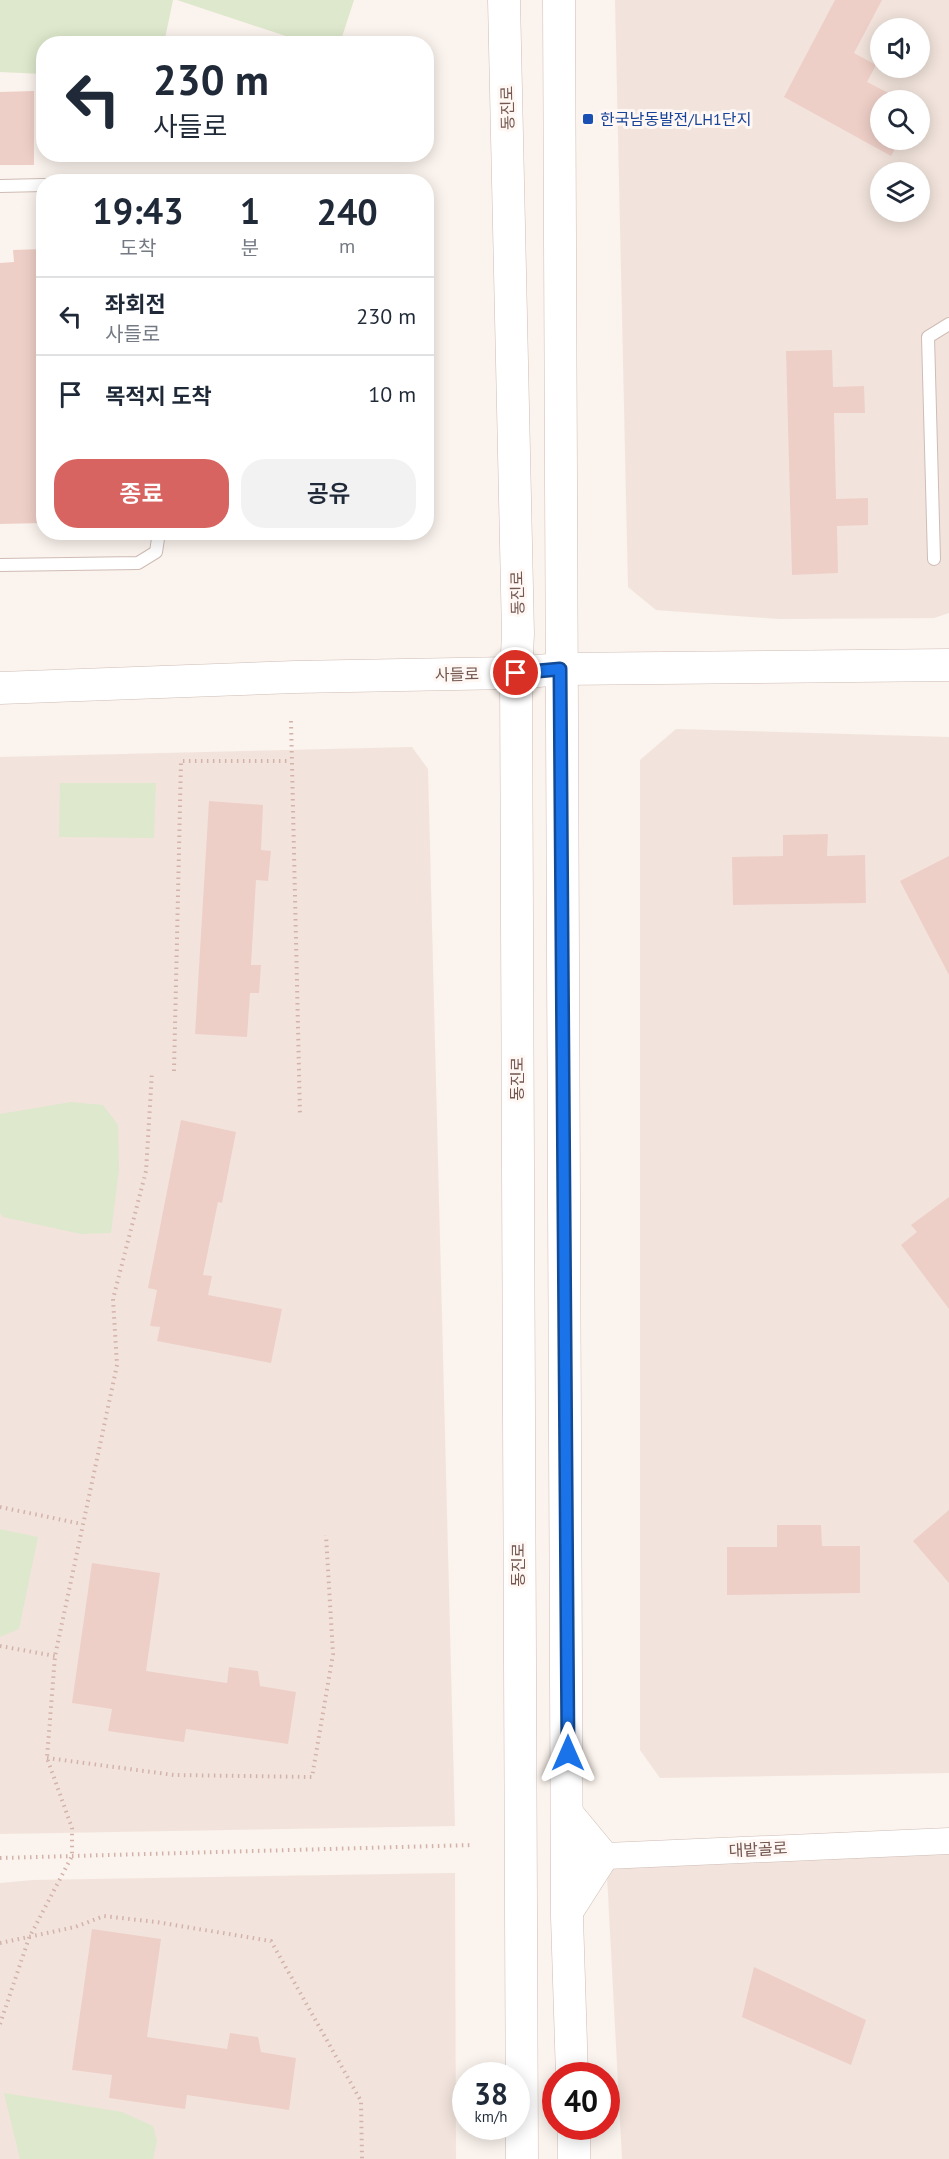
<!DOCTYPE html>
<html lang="ko">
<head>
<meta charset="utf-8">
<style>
	:root { --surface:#fff; --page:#f2f2f3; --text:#1f2937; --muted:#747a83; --line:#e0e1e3; --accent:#d76460 }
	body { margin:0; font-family:"PT Sans","Noto Sans KR",sans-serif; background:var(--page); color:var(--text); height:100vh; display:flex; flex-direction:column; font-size:22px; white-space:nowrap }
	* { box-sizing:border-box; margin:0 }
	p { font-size:20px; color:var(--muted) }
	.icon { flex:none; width:33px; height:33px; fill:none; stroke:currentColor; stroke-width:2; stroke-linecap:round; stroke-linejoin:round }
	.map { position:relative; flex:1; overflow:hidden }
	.side { position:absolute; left:36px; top:174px; width:398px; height:366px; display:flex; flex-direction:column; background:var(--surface); border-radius:24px; box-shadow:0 3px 15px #0003 }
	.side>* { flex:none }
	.banner { position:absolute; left:36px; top:36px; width:398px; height:126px; border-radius:24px; box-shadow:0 3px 15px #0003; background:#fff; color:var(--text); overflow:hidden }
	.buttons { position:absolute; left:870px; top:18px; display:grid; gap:12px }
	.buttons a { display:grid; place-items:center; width:60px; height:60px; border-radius:50%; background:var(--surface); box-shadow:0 3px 15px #0003; font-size:30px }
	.speed { position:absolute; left:452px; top:2062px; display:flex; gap:12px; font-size:30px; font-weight:700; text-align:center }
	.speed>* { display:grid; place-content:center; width:78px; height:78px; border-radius:50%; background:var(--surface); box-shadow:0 3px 15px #0003; line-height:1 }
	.speed small { font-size:15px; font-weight:400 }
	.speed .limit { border:9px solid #d22; background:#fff; color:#111 }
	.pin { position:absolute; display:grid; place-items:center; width:51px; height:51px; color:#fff; margin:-26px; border:3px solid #fff; border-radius:50%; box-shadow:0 2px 6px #0007 }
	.me { position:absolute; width:66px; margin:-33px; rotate:0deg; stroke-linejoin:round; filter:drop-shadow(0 0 4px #0008) }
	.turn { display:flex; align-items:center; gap:21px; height:126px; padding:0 18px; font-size:27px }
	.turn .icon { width:78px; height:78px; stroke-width:2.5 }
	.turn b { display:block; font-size:42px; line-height:51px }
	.eta { display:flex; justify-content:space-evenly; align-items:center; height:102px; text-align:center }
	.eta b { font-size:36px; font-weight:600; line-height:42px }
	.cta { display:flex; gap:12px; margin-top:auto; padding:12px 18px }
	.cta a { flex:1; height:69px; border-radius:24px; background:var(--accent); color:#fff; font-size:24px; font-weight:600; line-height:69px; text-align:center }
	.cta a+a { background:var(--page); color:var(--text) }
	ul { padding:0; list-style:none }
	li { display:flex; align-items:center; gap:18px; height:78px; padding:0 18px; border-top:2px solid var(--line) }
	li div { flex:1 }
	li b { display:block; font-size:22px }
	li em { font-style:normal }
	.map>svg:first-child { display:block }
</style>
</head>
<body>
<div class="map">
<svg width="949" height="2159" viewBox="0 0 949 2159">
	<rect width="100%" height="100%" fill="#fbf3ed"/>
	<g fill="#f2e4dc" fill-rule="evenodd">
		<path d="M615,0h334v613l-15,5 -155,1 -123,-9 -28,-23zM880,28h40v40h-40zM880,100h40v40h-40zM880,172h40v40h-40z"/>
		<path d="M676,729l273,8v1036l-289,5 -20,-28v-990z"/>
		<path d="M412,747l16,22 27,1057 -455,8v-1077z"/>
		<path d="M949,1841v318h-327l-16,-303z"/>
		<path d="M455,1873l1,286h-456v-276l33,-3z"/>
	</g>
	<g fill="#dde8cc">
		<path d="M0,0h173l-9,43 -120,1 -1,30 -43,-2z"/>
		<path d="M177,0h177l-14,43h-33z"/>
		<path d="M60,783h96l-2,55 -95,-1z"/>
		<path d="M71,1102l32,3 15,20 1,44 -8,64 -30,1 -78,-17 -3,-4v-99z"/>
		<path d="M0,1529l38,8 -19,92 -19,8z"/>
		<path d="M4,2093l118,19 31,14 4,15 -4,18h-133z"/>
	</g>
	<g fill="#eecfc7">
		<path d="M835,0h47l-28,53 22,12 -9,17 35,18h-22v40h20l-9,16 -107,-59z"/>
		<path d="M34,91v74h-34v-73z"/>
		<path d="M44,249v274l-44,1v-261l14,-1 -1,-12z"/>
		<path d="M832,350l1,37 31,-1 1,27h-31l2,86 32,-1v27l-31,1 1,47 -46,2 -6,-224z"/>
		<path d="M209,801l54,4 -2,45 10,1 -3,30 -12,-1 -5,85h10l-2,28h-9l-3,44 -52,-3z"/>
		<path d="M828,834l-1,22 38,-1 1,48 -133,2 -1,-48 51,-1v-21z"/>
		<path d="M949,856v119l-49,-94z"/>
		<path d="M181,1120l55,12 -14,71 -4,-1 -15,73 9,1 -4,19 74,14 -11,54 -114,-22 3,-14 -10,-1 7,-36 -9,-2z"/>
		<path d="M949,1197v112l-48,-64 16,-13 -6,-7z"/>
		<path d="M949,1510v73l-36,-42z"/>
		<path d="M777,1525h44l1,21h38v47l-133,2v-48h50z"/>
		<path d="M92,1563l68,10 -14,98 81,12 2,-16 29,4 2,15 36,6 -8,52 -102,-15 -2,13 -76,-11 4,-22 -40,-6z"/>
		<path d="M92,1929l69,10 -14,98 80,12 3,-16 28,4 3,15 35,6 -7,52 -102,-15 -2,14 -76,-11 3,-23 -40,-5z"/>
		<path d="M754,1967l112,53 -15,45 -109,-48z"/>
	</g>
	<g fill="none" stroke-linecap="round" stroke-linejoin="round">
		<g stroke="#cfbcb5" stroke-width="14">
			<g id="service">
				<path d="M0,186l44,-1"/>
				<path d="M934,559l-6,-222 21,-13"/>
				<path d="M0,565l138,-2 18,-11 3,-20"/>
			</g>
		</g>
		<g stroke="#cfbcb5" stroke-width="27">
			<g id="minor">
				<path d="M568,1861l38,-5 343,-15"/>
				<path d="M567,1917l39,-61 -38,-46"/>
			</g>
		</g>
		<g stroke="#cfbcb5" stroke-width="33">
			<g id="tertiary">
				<path d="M504,0l14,634 -2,39 6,1486"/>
				<path d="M559,0l8,1917 5,159"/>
				<path d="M0,688l295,-11 221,-4 44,-4 389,-4"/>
				<path d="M574,2127v32"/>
			</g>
		</g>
		<g stroke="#d3b2aa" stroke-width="4" stroke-dasharray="1.5 4.5" stroke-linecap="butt">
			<path d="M291,721l9,394"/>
			<path d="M174,1071l7,-310h109"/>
			<path d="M0,1507l82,17"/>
			<path d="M0,1646l55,10"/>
			<path d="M47,1758l127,17 138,2 21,-123 -7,-119"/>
			<path d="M0,1858l473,-13"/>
			<path d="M0,1943l75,-16 29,-11 52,6 115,19 90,160 1,58"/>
			<path d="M0,2024l29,-86 43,-82v-28l-25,-70 8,-102 62,-291 -4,-66 33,-128 6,-99"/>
		</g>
		<use href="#service" stroke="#fff" stroke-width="12"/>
		<use href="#minor" stroke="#fff" stroke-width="26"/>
		<use href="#tertiary" stroke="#fff" stroke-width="32"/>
	</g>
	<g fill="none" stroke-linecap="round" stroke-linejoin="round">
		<g stroke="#114b97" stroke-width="15">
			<path id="route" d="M516,673l44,-4 8,1084"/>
		</g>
		<use href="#route" stroke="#1a73e8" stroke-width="10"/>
	</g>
	<rect fill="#1a4fb4" stroke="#fef7f3" stroke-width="2" x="582" y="113" width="12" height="12" rx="3"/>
	<g text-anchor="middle" stroke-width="6" stroke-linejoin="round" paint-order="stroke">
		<g font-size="16" fill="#745751" stroke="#fef7f3">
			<text transform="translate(507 108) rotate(-91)" y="6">동진로</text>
			<text transform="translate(517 593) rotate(-91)" y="6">동진로</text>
			<text transform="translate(457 674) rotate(-1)" y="6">사들로</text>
			<text transform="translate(517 1079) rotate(-90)" y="6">동진로</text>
			<text transform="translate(518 1565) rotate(-90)" y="6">동진로</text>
			<text transform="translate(758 1849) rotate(-3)" y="6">대밭골로</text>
		</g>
		<g font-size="16" fill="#164399" stroke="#fef7f3" text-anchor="start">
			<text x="600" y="125">한국남동발전/LH1단지</text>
		</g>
	</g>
</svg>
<div class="buttons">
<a><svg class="icon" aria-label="sound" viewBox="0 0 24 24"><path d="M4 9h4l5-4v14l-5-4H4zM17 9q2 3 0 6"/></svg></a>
<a><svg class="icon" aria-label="search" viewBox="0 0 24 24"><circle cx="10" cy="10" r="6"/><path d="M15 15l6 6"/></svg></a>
<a><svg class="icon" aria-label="layers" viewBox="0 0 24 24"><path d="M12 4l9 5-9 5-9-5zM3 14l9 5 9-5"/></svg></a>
</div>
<div class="speed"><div>38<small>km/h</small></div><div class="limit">40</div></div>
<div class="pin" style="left:516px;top:673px;background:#d93025"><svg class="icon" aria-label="arrive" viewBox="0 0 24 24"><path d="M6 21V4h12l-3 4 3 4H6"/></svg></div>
<svg class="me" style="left:568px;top:1753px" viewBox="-20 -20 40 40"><path d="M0-17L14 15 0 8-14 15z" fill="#1a73e8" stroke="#fff" stroke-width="4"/></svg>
<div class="banner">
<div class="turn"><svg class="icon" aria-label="left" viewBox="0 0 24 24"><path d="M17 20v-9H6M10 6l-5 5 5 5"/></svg><div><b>230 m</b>사들로</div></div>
</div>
<section class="side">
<div class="eta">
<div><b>19:43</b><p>도착</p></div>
<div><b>1</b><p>분</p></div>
<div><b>240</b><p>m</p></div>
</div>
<ul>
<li><svg class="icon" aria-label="left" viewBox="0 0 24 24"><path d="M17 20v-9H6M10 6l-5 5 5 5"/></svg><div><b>좌회전</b><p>사들로</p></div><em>230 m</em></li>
<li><svg class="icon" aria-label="arrive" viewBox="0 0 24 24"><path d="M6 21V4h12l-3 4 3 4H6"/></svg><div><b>목적지 도착</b></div><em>10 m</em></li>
</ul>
<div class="cta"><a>종료</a><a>공유</a></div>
</section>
</div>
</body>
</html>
